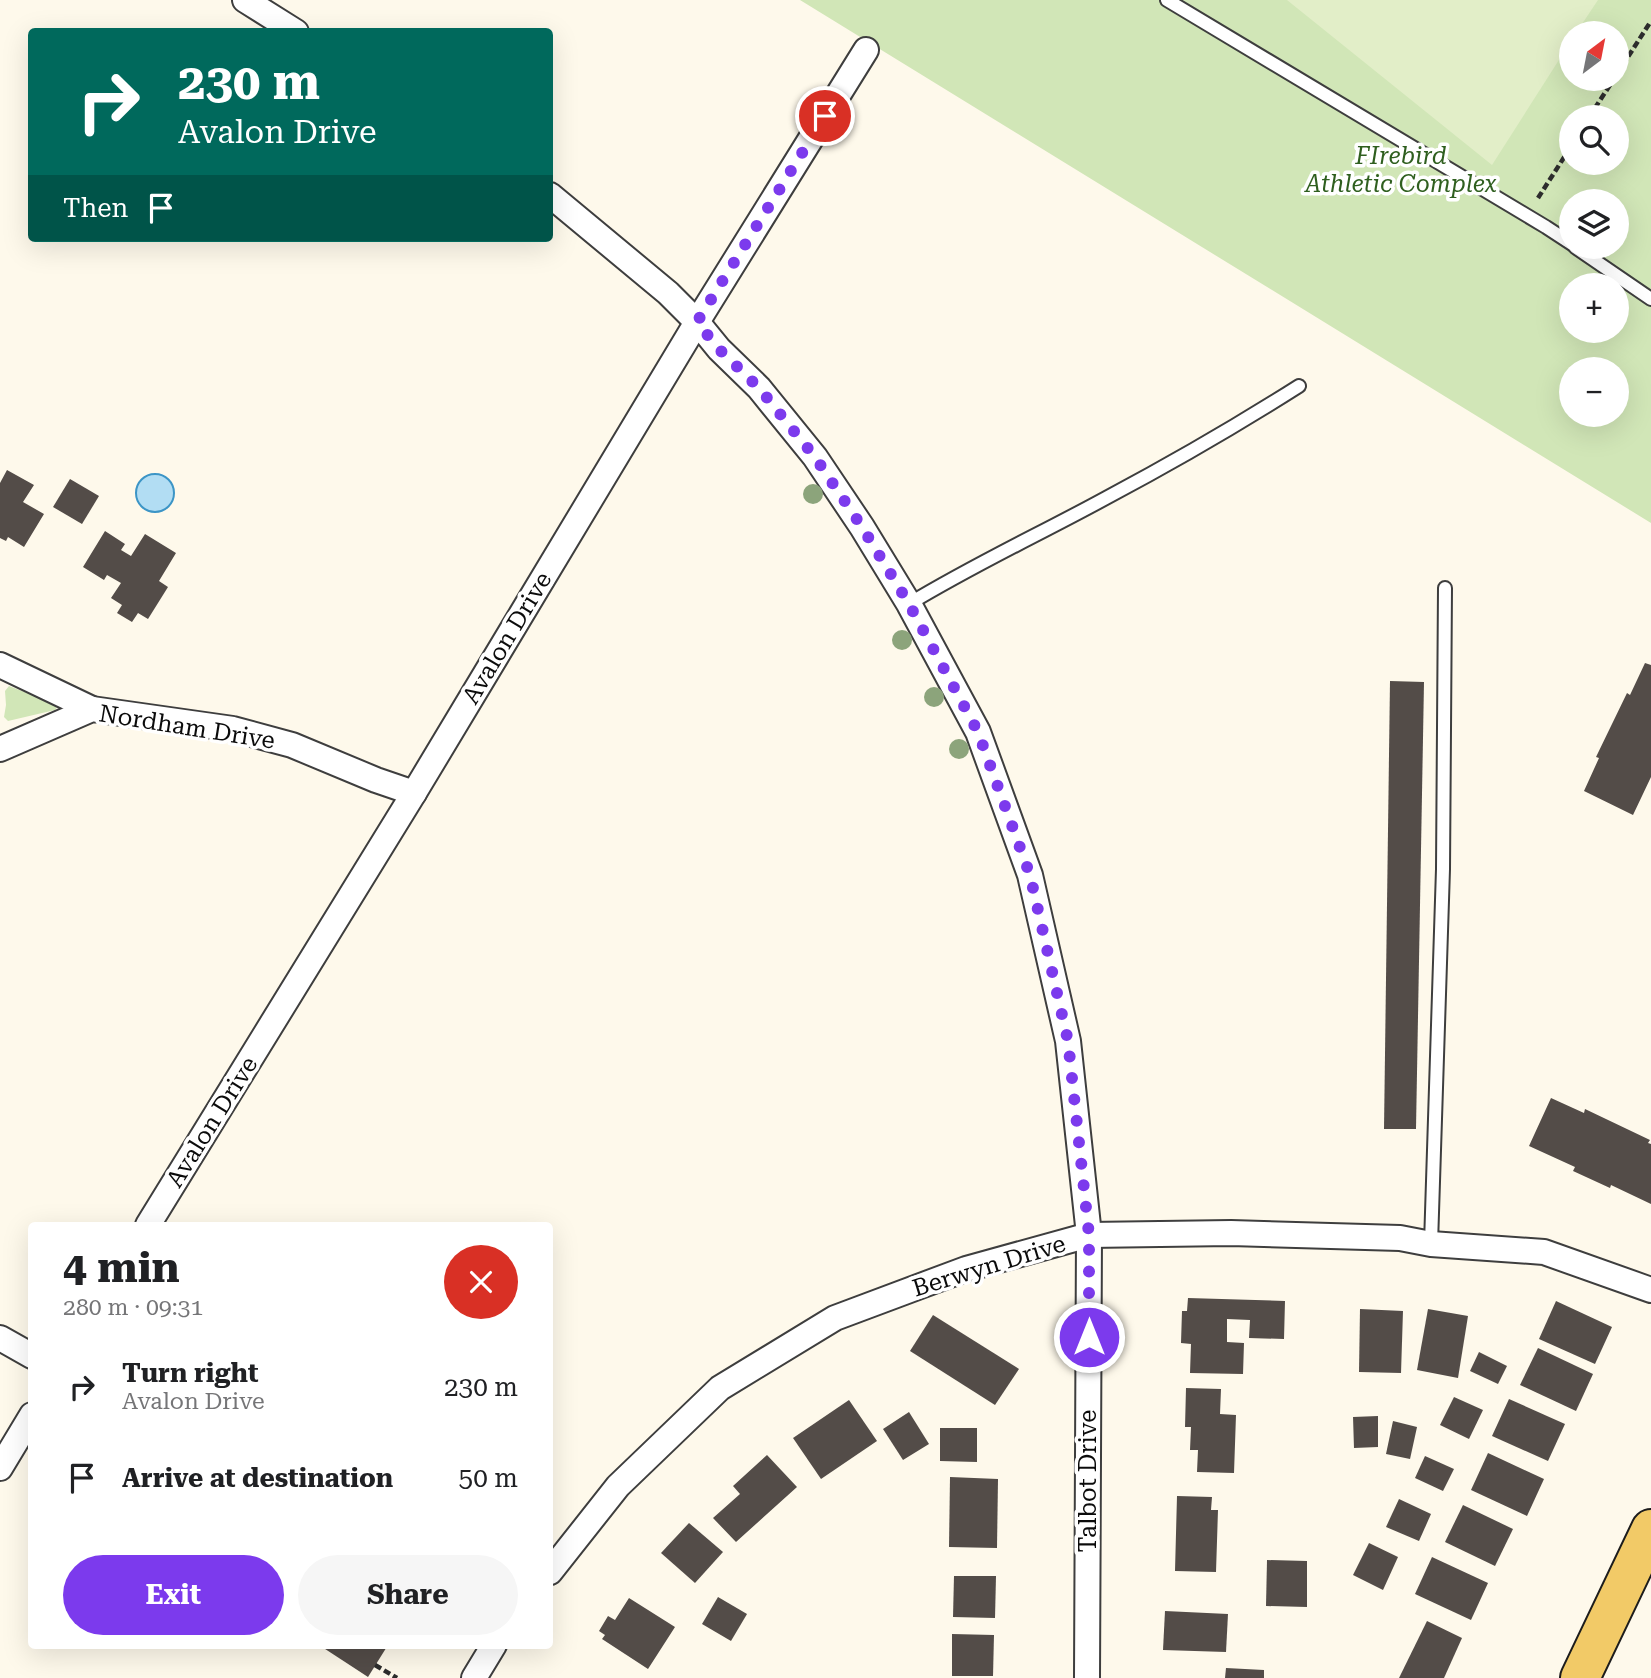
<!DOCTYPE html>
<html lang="en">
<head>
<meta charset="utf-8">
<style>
	:root { --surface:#fff; --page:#f6f6f6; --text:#202124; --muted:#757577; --accent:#7c3aed }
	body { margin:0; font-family:"Roboto Serif",serif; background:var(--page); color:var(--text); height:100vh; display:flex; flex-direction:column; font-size:26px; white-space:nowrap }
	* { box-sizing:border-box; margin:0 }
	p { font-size:23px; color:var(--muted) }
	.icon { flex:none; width:38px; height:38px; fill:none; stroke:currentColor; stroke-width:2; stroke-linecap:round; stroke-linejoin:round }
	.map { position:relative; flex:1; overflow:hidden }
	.sheet { position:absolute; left:28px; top:1222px; width:525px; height:427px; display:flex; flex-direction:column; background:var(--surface); border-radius:7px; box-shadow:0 7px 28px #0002 }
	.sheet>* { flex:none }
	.guide { position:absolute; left:28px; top:28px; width:525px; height:214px; border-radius:7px; box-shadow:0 7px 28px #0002; background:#00695c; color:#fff; overflow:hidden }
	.needle { width:46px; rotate:32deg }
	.fabs { position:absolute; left:1559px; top:21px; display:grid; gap:14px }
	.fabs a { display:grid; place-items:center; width:70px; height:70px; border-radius:50%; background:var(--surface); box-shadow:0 7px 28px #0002; font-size:35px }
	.pin { position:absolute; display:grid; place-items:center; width:60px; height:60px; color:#fff; margin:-30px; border:4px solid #fff; border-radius:50%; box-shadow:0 2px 7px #0007 }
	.me { position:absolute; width:77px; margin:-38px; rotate:0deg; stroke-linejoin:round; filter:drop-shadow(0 0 5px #0008) }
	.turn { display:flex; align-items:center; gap:24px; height:147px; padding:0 35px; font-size:32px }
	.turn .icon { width:91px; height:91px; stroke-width:2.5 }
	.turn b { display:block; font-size:49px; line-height:60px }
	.then { display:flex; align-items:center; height:66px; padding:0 35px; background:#0003; gap:14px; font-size:26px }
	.round { display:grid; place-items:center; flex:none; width:74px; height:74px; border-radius:37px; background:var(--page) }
	.headline { display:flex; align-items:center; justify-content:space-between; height:119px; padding:0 35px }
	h1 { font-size:42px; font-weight:700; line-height:52px }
	.action { display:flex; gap:14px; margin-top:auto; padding:14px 35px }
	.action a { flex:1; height:80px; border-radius:42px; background:var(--accent); color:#fff; font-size:28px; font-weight:700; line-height:80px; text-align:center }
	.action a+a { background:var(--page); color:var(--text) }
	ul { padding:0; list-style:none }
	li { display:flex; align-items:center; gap:21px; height:91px; padding:0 35px }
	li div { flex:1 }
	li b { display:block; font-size:26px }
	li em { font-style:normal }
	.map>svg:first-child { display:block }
</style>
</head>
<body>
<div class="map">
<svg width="1651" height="1678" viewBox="0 0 1651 1678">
	<rect width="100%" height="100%" fill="#fef9eb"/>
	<g fill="#d1e6b7" fill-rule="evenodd">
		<path d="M800,0h851v523zM1572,33h45v46h-45zM1572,117h45v46h-45zM1572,201h45v46h-45zM1572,285h45v46h-45zM1572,369h45v46h-45z"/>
		<path d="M9,686l44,17 4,4 -2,3 -47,11 -4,-4 2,-12 -1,-14z"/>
	</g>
	<path fill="#e2eec8" d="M1287,0h311l-22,33h-4l-1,8 -79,124z"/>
	<circle fill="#b2ddf3" stroke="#3c95c6" stroke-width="2" cx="155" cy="493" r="19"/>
	<g fill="#534c48">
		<path d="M7,470l27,15 -11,17 21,12 -20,33 -16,-10 -2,4 -6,-3v-55z"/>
		<path d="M70,479l29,17 -17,28 -29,-17z"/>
		<path d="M105,531l20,13 -4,6 10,6 14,-22 31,19 -17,28 9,6 -20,32 -10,-6 -6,9 -15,-9 5,-8 -11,-7 10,-15 -14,-8 -3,5 -21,-13z"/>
		<path d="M1645,663l6,2v112l-18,38 -49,-24 15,-33 -3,-1 31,-64 3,2z"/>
		<path d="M1390,681l34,1 -8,447h-32z"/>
		<path d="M1551,1098l33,15 1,-4 65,31 -2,3 3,1v60l-40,-19 -1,3 -37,-17 2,-4 -46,-21z"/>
		<path d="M1188,1298l97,3 -1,38 -35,-1 1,-18 -23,-1v23l17,1 -1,31 -53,-1 1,-29 -10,-1 1,-32h5z"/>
		<path d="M1556,1301l56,26 -17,37 -56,-25z"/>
		<path d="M1360,1309l43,2 -2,62 -42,-1z"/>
		<path d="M1428,1309l40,7 -10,62 -41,-8z"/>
		<path d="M933,1315l86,54 -24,36 -85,-54z"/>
		<path d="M1538,1348l55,26 -17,37 -56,-26z"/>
		<path d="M1479,1352l28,14 -9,18 -28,-13z"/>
		<path d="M1186,1388l35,1 -1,25 16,1 -2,58 -37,-1 1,-22h-8l1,-23h-6z"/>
		<path d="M1454,1397l29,13 -14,29 -29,-14z"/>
		<path d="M1509,1399l56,25 -17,37 -56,-25z"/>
		<path d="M849,1400l28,41 -56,38 -28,-41z"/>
		<path d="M909,1412l20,32 -26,16 -20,-31z"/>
		<path d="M1378,1416v31l-24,1 -1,-31z"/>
		<path d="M1393,1421l24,6 -7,32 -24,-5z"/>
		<path d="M940,1428h37v34l-37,-1z"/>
		<path d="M1488,1453l56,26 -17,37 -56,-26z"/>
		<path d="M767,1455l30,32 -61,55 -23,-24 27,-24 -7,-8z"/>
		<path d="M1425,1456l29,13 -11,22 -28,-13z"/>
		<path d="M950,1477l48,2 -1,69 -48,-1z"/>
		<path d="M1177,1496l35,1 -1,13h7l-2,62 -41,-1z"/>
		<path d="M1399,1499l32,15 -12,27 -33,-14z"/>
		<path d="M1463,1505l50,24 -18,37 -50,-24z"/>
		<path d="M689,1523l34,29 -28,31 -34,-30z"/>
		<path d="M1369,1543l29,14 -15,33 -30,-15z"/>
		<path d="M1432,1557l56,26 -17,37 -56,-26z"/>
		<path d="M1267,1560l40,1v46l-41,-1z"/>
		<path d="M954,1576h42l-1,42 -42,-1z"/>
		<path d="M718,1597l29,17 -16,27 -29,-17z"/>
		<path d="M629,1598l46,29 -27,42 -46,-30 3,-4 -6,-4 9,-15 7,4z"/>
		<path d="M1165,1611l63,3 -2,38 -63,-2z"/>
		<path d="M1427,1621l35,17 -18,40h-45z"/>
		<path d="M952,1634l42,1 -1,41h-41z"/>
		<path d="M319,1645h69l-20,32z"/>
		<path d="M1226,1668l38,2v8h-39z"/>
	</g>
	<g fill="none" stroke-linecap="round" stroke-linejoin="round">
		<g stroke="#3e3e3e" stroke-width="16">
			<g id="lane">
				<path d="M1167,0l379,227 26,17"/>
				<path d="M1575,247l76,52"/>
				<path d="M909,604c64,-39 131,-70 197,-106 66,-35 130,-72 193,-112"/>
				<path d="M1431,1244l12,-375 2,-281"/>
			</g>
		</g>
		<g stroke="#3e3e3e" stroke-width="28">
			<g id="street">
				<path d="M245,0l51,32"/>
				<path d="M550,195l118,98 29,29 22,27 40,39 56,69 47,70 47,77 69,128 52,143 38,166 21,194 -2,443"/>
				<path d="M0,665l92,44"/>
				<path d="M0,749l92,-40 141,20 59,16 84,35 38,13"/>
				<path d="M148,1225l266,-432 283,-471 169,-272"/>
				<path d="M0,1338l32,18"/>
				<path d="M0,1468l32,-53"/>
				<path d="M550,1572l68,-86 102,-98 115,-70 131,-49 123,-34 142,-2 169,5 31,6 113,8 107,38"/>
				<path d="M474,1678l20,-33"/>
			</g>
		</g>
		<g stroke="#1c1c1c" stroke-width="42">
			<path id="primary" d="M1580,1678l71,-149"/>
		</g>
		<g stroke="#2d2d2d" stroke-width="4.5" stroke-dasharray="7 3.5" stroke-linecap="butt">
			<path d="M1617,74l34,-53"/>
			<path d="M1589,117l25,-38"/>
			<path d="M1538,198l34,-53"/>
			<path d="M375,1665l22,13"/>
		</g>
		<use href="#lane" stroke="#fff" stroke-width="12"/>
		<use href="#street" stroke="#fff" stroke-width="24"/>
		<use href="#primary" stroke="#f2ca67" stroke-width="38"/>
	</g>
	<g fill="#8ca47b">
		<circle cx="813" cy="494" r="10"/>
		<circle cx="902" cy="640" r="10"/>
		<circle cx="934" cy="697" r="10"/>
		<circle cx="959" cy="749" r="10"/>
	</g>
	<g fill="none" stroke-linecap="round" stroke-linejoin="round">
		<path stroke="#7c3aed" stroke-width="12" stroke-dasharray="0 21.6" d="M825,116l-128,206 22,27 40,39 56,69 47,70 47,77 69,128 52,143 38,166 21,194v102"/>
	</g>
	<g text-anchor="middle" stroke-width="7" stroke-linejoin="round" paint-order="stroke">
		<g font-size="24" font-style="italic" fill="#2f5f1f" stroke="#fff">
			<text x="1401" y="164">FIrebird<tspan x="1401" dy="28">Athletic Complex</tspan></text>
		</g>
		<g font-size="24" fill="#0b0b0b" stroke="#fff">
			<text transform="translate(507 638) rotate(-59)" y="8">Avalon Drive</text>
			<text transform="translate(187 727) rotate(9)" y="8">Nordham Drive</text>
			<text transform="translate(212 1122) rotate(-58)" y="8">Avalon Drive</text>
			<text transform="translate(989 1266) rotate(-17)" y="8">Berwyn Drive</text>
			<text transform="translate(1088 1481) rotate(-90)" y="8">Talbot Drive</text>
		</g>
	</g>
</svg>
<div class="fabs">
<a><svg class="needle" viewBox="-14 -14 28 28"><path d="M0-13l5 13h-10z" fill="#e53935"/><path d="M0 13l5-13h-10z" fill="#757577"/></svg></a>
<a><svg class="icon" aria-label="search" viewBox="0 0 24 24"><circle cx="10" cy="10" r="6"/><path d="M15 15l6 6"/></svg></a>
<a><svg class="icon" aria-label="layers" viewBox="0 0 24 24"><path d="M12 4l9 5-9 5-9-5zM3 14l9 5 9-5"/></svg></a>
<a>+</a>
<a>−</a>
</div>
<div class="pin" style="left:825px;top:116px;background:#d93025"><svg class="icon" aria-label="arrive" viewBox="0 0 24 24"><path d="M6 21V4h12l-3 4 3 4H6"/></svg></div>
<svg class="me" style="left:1089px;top:1337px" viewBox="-20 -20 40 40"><circle r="17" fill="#7c3aed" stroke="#fff" stroke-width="3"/><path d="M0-11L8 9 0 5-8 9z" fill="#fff"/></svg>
<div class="guide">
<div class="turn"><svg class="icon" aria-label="right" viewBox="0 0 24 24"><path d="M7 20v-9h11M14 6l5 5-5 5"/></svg><div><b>230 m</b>Avalon Drive</div></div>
<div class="then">Then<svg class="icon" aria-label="arrive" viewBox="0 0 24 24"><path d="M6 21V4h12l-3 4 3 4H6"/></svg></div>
</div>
<section class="sheet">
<div class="headline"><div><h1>4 min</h1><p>280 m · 09:31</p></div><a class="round" style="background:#d93025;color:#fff"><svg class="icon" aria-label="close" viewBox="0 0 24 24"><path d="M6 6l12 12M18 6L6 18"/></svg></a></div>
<ul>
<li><svg class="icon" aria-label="right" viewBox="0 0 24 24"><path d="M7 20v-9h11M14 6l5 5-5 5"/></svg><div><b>Turn right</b><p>Avalon Drive</p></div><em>230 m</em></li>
<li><svg class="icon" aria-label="arrive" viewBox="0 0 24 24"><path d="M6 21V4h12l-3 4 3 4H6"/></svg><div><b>Arrive at destination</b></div><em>50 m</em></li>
</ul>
<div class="action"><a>Exit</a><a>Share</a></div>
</section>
</div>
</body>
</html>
